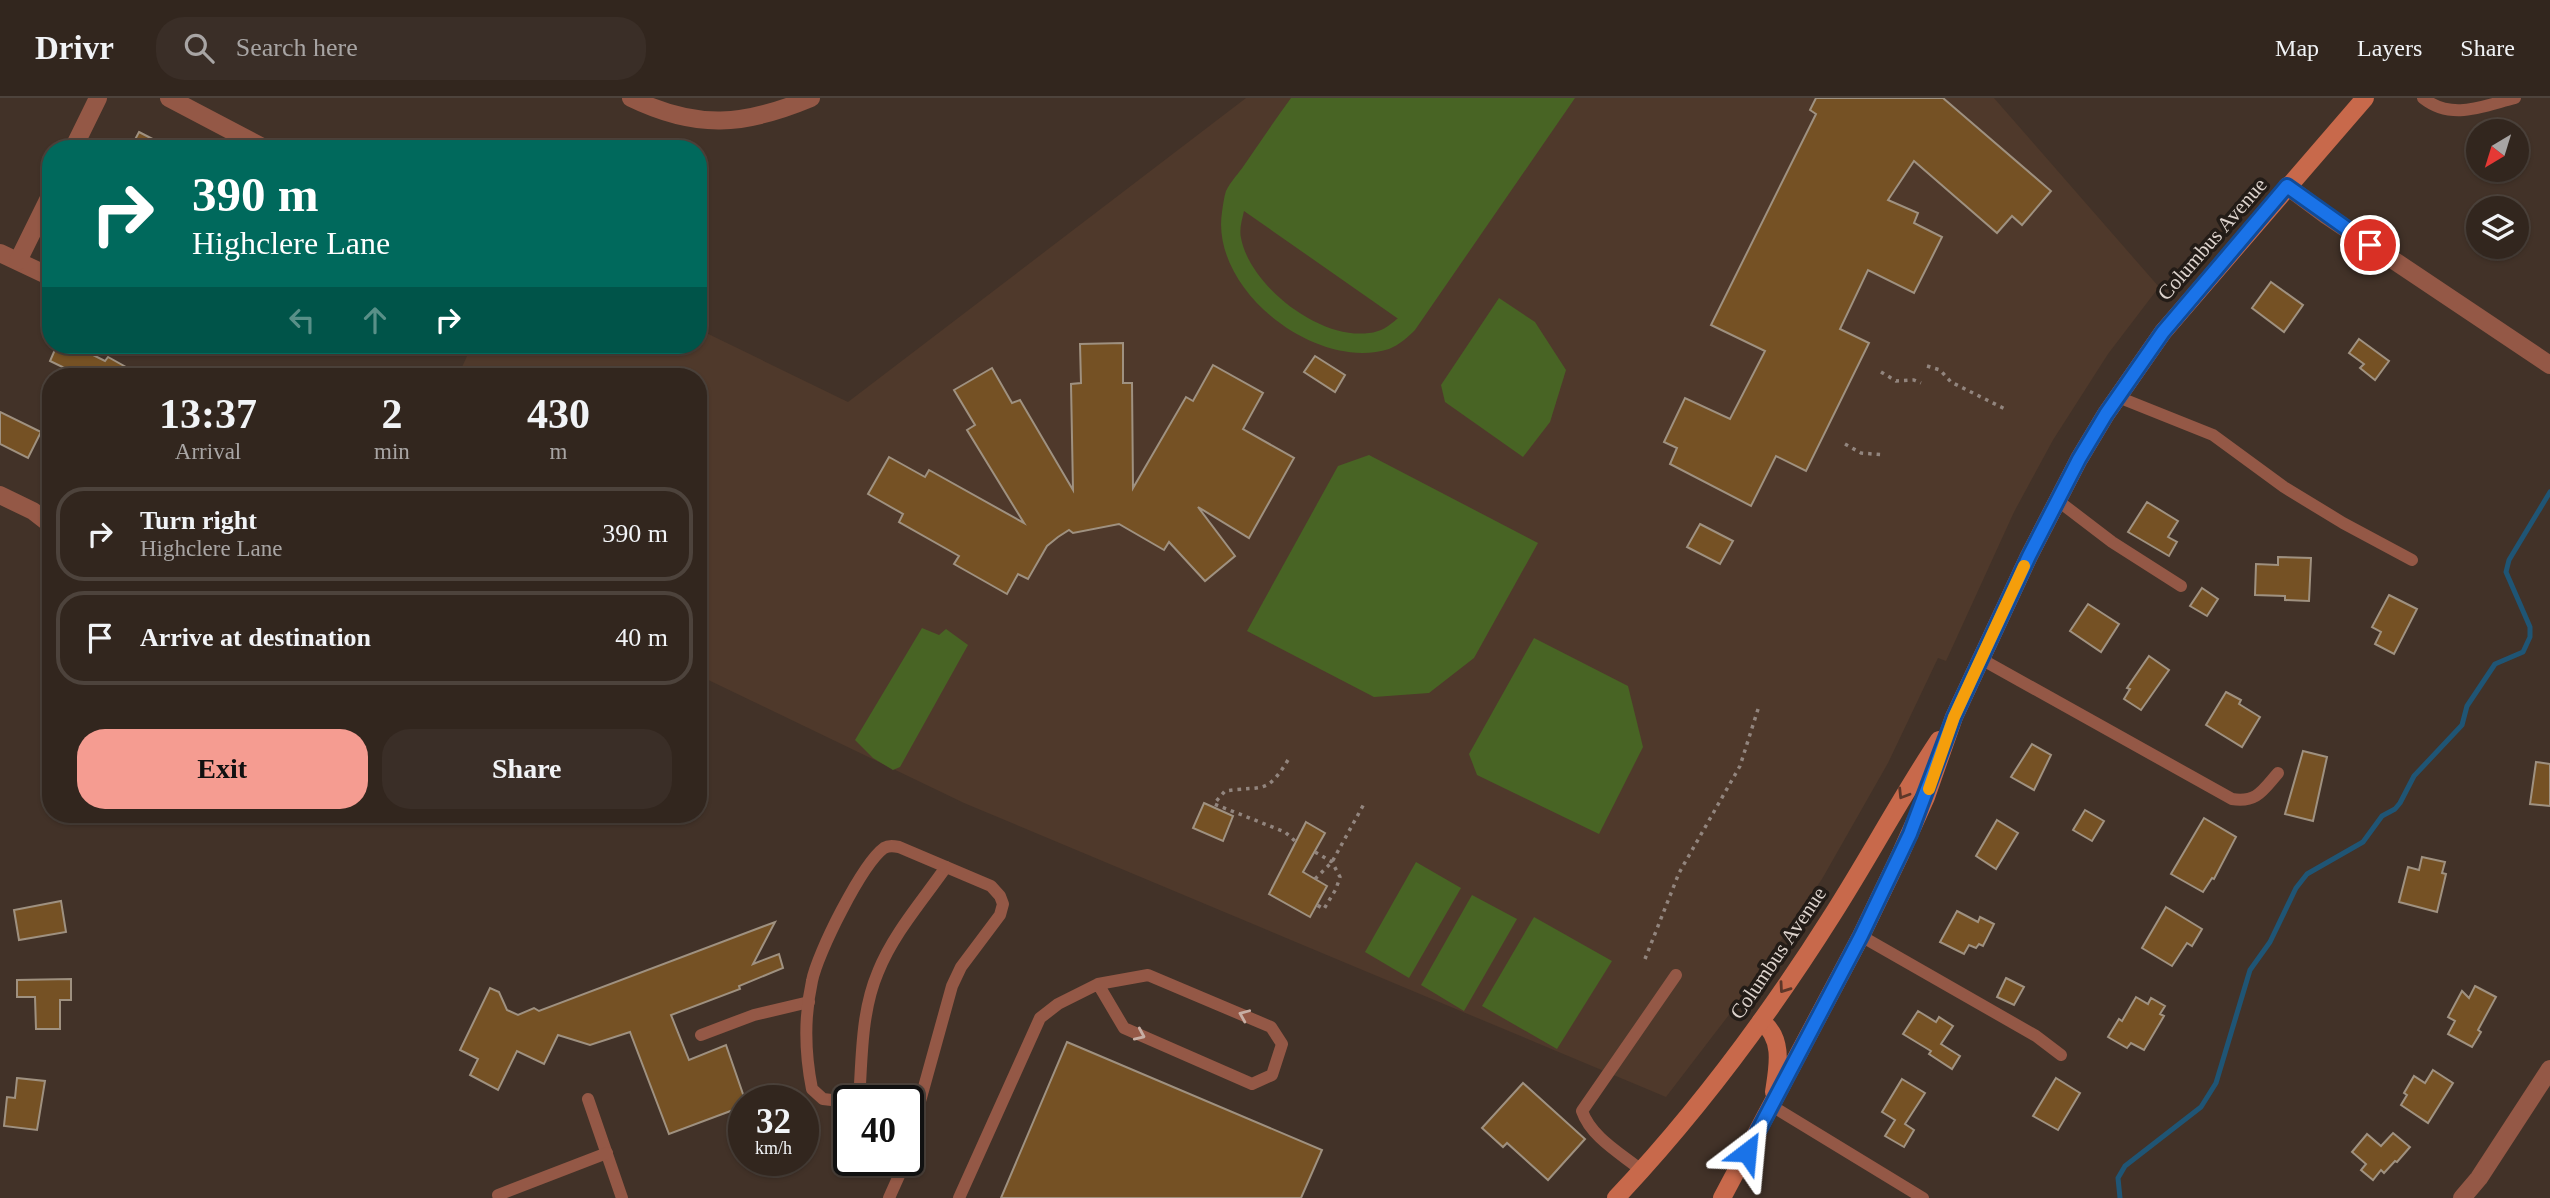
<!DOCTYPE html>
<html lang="en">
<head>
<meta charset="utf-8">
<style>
	:root { --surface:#32261e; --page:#3a2e27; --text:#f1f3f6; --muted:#a8a5a4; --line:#4d433c; --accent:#f59c91 }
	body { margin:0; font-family:Georgia,serif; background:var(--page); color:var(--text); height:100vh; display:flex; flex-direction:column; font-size:26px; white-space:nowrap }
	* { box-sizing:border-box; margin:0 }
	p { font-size:23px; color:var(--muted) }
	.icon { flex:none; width:38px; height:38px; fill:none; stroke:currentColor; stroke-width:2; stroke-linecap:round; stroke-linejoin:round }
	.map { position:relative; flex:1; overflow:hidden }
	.details { position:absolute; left:42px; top:270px; width:665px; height:455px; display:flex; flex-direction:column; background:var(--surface); border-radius:28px; box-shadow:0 2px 5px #0004,0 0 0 2px var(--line) }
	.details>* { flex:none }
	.top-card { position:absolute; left:42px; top:42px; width:665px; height:214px; border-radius:28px; box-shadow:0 2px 5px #0004,0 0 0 2px var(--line); background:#00695c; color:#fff; overflow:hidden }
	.needle { width:46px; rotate:218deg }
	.controls { position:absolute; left:2466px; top:21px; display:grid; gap:14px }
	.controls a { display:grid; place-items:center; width:63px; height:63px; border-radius:50%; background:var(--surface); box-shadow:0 2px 5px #0004,0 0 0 2px var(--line); font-size:35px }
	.speed { position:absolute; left:728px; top:987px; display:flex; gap:14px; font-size:35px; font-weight:700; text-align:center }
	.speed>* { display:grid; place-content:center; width:91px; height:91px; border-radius:50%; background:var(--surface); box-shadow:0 2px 5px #0004,0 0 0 2px var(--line); line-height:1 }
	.speed small { font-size:18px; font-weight:400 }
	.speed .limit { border:4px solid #111; border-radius:10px; background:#fff; color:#111 }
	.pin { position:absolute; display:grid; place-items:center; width:60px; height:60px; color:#fff; margin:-30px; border:4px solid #fff; border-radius:50%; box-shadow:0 2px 7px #0007 }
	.me { position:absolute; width:77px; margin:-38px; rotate:29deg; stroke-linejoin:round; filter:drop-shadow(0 0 5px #0008) }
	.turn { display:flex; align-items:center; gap:24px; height:147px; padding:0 35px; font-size:32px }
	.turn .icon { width:91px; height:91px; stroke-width:2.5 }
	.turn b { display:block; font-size:49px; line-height:60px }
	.lanes { display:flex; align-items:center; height:66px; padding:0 35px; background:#0003; justify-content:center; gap:35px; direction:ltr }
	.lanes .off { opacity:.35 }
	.eta { display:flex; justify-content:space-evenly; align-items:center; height:119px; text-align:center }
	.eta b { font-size:42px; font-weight:700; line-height:49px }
	.cta { display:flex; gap:14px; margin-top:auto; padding:14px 35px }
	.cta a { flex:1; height:80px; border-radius:28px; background:var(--accent); color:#111; font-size:28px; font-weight:700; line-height:80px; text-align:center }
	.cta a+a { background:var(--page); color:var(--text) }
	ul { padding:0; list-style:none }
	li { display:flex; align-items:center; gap:21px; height:94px; margin:0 14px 10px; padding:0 21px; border:4px solid var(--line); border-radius:28px }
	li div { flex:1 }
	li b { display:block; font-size:26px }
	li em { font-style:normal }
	header { display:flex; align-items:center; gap:42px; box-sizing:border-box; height:98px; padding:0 35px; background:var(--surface); border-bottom:2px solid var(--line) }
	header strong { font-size:33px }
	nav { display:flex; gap:38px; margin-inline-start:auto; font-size:24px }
	.search { width:490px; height:63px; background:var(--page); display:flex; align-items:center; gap:18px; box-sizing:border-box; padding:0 24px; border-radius:28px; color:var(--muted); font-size:26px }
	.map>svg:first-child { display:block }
</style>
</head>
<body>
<header>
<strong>Drivr</strong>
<div class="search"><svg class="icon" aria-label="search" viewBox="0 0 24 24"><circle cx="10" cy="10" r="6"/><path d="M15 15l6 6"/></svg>Search here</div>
<nav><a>Map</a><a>Layers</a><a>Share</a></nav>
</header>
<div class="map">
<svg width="2550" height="1100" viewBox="0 0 2550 1100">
	<rect width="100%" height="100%" fill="#423228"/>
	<path fill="#4f392b" d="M1246,0h748l165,189 -51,67 -55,86 -39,72 -68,149 -8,-3 -50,105 -66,116 -74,111 -82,107 -702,-294 -266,-128v-299h-240l14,-31h226v-16l150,73z"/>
	<g fill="#486424" fill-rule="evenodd">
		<path d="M1291,0h284l-160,232c-8,8 -16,15 -26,19 -74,23 -179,-60 -167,-137 1,-7 2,-15 4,-21 4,-9 13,-18 19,-27 15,-22 30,-44 46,-66zM1244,113l153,107h1c-9,8 -17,14 -29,15 -49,7 -119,-47 -128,-95 -2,-9 1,-18 3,-27z"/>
		<path d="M1499,200l36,24 31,48 -16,52 -27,35 -78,-55 -4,-17z"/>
		<path d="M1369,357l169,88 -64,115 -45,35 -55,4 -127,-66 91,-165z"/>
		<path d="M922,530l17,7 7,-6 22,16 -68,122 -7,3 -20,-12 -18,-18z"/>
		<path d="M1534,540l94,48 15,61 -44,87 -122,-59 -8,-21z"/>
		<path d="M1416,764l45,26 -52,90 -44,-26z"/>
		<path d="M1472,797l45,24 -53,92 -43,-26z"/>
		<path d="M1534,819l78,44 -55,88 -75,-43z"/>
	</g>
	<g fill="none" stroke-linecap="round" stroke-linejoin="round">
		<path stroke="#1f5575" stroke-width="5" d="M2120,1100l-2,-20 7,-12 76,-59 15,-24 34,-113 20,-28 26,-54 11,-14 56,-32 19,-26 13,-7 5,-6 14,-27 48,-51 5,-19 28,-42 28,-12 7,-15v-10l-24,-55 3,-12 41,-68"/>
	</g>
	<g fill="#755124" stroke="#9f9180" stroke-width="2">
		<path d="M1816,0h127l108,93 -29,34 -10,-9 -15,17 -83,-72 -26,39 30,13 -4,10 28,14 -28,56 -46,-23 -28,59 29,14 -63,128 -30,-15 -25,50 -81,-42 7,-16 -13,-6 21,-44 45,21 35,-68 -54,-26 105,-211 -6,-4z"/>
		<path d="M139,34l33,17h-42z"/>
		<path d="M2271,184l32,23 -19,27 -32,-24z"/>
		<path d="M2359,241l30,22 -14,19 -15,-12 4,-4 -15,-11z"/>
		<path d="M1123,245v40h9l1,105 53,-91 7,4 20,-36 50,28 -20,36 51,29 -45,80 -51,-31 37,49 -30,25 -36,-39 -5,8 -45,-26 -46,9 -4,-3 -11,7 -11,9 -19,33 -10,-5 -11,20 -53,-30 5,-8 -60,-34 4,-8 -35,-20 21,-37 36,20 4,-7 95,53 -57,-93 8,-5 -21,-35 38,-22 20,35 8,-3 53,90 -2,-106 10,-1 -1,-39z"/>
		<path d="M57,247h16l32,16 3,-4 34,19h-61l-31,-15z"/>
		<path d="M1315,258l30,19 -10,17 -31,-20z"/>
		<path d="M0,314l41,20 -13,26 -28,-14z"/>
		<path d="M2147,404l31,19 -10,16 9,5 -8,14 -41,-24z"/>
		<path d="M1700,426l33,17 -13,23 -33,-17z"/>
		<path d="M2278,459l33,1 -2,43 -24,-1v-4l-30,-1 1,-31 22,1z"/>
		<path d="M2202,490l16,11 -11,17 -17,-10z"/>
		<path d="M2389,497l28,14 -23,45 -19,-10 6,-12 -9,-5z"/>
		<path d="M2088,506l31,20 -18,28 -31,-21z"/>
		<path d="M2149,558l20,14 -28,40 -17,-11 6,-10 -3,-1z"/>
		<path d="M2226,594l15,8 -2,4 21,13 -18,30 -36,-22z"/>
		<path d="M2032,646l19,11 -17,35 -23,-13z"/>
		<path d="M2303,653l24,6 -14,64 -28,-7z"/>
		<path d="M2536,664l14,2v42l-20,-2z"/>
		<path d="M1204,705l29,13 -10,25 -30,-13z"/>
		<path d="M2085,712l19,11 -12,20 -19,-11z"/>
		<path d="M2204,720l32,19 -22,42 -2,-1 -9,14 -32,-18z"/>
		<path d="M1997,722l21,13 -22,36 -20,-13z"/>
		<path d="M1306,724l19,11 -22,39 24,14 -17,31 -41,-23z"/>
		<path d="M2422,759l23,5 -3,11 4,1 -9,38 -38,-10 9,-35 11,3z"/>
		<path d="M61,803l5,31 -47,8 -5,-30z"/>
		<path d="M2166,809l36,22 -10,17 -5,-3 -15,23 -30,-18z"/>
		<path d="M1957,813l21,11 2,-5 14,7 -11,22 -4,-2 -3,4 -7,-3 -5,9 -24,-12z"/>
		<path d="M775,824l-22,42 26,-10 4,14 -44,18 1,3 -69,26 18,45 37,-15 18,52v9l-75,28 -39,-102 -40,13 -32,-10 -14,29 -27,-13 -19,39 -28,-15 8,-16 -18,-9 30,-62 9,4 8,18 11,5 16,-7 5,3z"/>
		<path d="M2006,880l18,9 -10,18 -17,-8z"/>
		<path d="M71,881v21h-11v29h-24l-1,-32h-18v-17z"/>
		<path d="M2475,888l21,11 -18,33 3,2 -9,15 -24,-13 7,-13 -7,-4 14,-26 7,7z"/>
		<path d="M2136,899l12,7 3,-6 14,8 -5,8 4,2 -20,34 -13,-7 -4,5 -19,-11 11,-18 3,2z"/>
		<path d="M1918,913l18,11 3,-5 14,9 -12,18 19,12 -8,13 -23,-15 2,-3 -28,-17z"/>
		<path d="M1067,944l255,108 -21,48h-300z"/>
		<path d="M2433,972l20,13 -25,40 -27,-18 6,-10 -3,-2 10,-17 11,7z"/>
		<path d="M17,980l28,3 -8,49 -33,-4 3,-29 8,1z"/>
		<path d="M2056,980l24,15 -22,37 -25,-14z"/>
		<path d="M1902,981l23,14 -20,31 9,6 -10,17 -19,-11 10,-16 -13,-8z"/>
		<path d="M1523,985l62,56 -37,41 -41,-37 -4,4 -21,-19z"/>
		<path d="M2393,1035l17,14 -13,15 -2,-1 -11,12 -3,-3 -8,10 -12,-10 5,-6 -14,-12 15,-18 14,12z"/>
	</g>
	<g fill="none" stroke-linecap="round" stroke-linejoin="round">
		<g stroke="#92857e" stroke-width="3.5" stroke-dasharray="3.5 5" stroke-linecap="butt">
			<path d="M1927,268l13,4 11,12 56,28"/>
			<path d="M1881,274l15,9 18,-1 7,3"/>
			<path d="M1845,346l16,9 24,2"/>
			<path d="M1288,662c-22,36 -25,25 -63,31l-11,13 71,28 10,9"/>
			<path d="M1315,754l17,10 8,15 -4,12 -12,20 -7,-4"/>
			<path d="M1315,781l17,-17 33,-60"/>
			<path d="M1645,861l34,-86 61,-107 19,-60"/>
		</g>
		<g stroke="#945846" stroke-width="12">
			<path d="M2423,0c29,23 60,8 92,0"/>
			<path d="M2118,299l95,38 71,52 59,36 69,37"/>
			<path d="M2057,402l55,42 69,44"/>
			<path d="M1981,561l251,140c25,4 31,-9 46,-26"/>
			<path d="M1861,838l175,100 25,19"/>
			<path d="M701,937l53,-20 55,-13"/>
			<path d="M588,1001l34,99"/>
			<path d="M859,1003c3,-43 2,-89 19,-129 15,-38 45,-72 68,-105"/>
			<path d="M849,1004l-26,-3 -11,-10c-7,-35 -8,-72 0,-108 5,-27 50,-117 72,-133 5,-3 10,-2 15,-1l92,39 9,10 3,8 -3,11 -39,52 -9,19 -33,119 -11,2"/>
			<path d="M1772,1008l151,92"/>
			<path d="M908,1056l7,-18 4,-31"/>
			<path d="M1641,1072c-21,-17 -50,-33 -59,-59l94,-136"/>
			<path d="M498,1097l109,-42"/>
			<path d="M889,1100l17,-38"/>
			<path d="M959,1100l81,-180 18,-14 40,-20 50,-9 123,52 11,17 -10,31 -20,9 -128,-56 -26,-44"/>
		</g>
		<g stroke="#945846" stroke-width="18">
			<path d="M169,0l97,51"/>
			<path d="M631,0c66,32 113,28 180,0"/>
			<path d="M73,51l25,-51"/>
			<path d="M2287,88l39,29 224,150"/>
			<path d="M0,155l51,24"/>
			<path d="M18,163l33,-67"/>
			<path d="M0,397l33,16 18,14"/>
			<path d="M2462,1100l17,-20 71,-109"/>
		</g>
		<g stroke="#c8694b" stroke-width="18">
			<path d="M1761,923c23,17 17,45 13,71"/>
			<path d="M1616,1100c82,-87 154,-184 217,-284 37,-58 68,-117 106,-174"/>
			<path d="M1722,1100l139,-262 39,-81 26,-58 28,-80 75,-161 50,-97 27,-45 57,-82 202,-234"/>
		</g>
	</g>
	<defs><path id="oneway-chevron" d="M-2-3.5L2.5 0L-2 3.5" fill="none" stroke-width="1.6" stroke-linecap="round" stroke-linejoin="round" transform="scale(1.75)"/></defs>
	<g stroke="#5d3729">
		<use href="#oneway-chevron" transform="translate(1903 696) rotate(122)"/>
		<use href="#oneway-chevron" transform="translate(1784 890) rotate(125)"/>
	</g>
	<g stroke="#c7aea4">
		<use href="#oneway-chevron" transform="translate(1244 917) rotate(-157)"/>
		<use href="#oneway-chevron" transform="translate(1140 937) rotate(24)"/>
	</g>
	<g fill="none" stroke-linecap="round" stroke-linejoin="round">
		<g stroke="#114b97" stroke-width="18">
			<path id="route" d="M1747,1054l114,-216 49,-102 44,-117 75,-161 50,-97 27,-45 57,-82 124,-146 83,59"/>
		</g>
		<use href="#route" stroke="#1a73e8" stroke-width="12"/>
		<path stroke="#f59e0b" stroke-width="12" d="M1929,691l25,-72 70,-151"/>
	</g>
	<g text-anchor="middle" stroke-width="7" stroke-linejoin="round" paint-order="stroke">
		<g font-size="21" fill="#ddd3cd" stroke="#231c17">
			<text transform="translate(2212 141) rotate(-49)" y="7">Columbus Avenue</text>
			<text transform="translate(1778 855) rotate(-56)" y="7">Columbus Avenue</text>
		</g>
	</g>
</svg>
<div class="controls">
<a><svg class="needle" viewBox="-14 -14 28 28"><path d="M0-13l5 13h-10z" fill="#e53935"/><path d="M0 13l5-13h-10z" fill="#a8a5a4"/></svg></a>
<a><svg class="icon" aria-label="layers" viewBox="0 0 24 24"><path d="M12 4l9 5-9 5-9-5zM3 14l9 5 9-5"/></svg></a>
</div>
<div class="speed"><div>32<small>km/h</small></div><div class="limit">40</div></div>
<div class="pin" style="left:2370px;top:147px;background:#d93025"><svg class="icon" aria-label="arrive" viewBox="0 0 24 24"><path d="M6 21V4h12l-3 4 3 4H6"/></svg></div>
<svg class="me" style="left:1747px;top:1054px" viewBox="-20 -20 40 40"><path d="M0-17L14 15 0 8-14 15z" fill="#1a73e8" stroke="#fff" stroke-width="4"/></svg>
<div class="top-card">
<div class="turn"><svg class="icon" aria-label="right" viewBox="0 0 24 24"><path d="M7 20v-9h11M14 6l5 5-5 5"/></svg><div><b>390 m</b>Highclere Lane</div></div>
<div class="lanes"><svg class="icon off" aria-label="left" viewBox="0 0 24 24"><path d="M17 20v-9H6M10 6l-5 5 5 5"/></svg><svg class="icon off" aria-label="ahead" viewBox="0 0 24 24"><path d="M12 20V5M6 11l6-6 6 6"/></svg><svg class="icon" aria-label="right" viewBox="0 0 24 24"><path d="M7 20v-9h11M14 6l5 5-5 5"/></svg></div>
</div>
<section class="details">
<div class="eta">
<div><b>13:37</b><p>Arrival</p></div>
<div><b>2</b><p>min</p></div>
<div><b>430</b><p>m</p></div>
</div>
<ul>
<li><svg class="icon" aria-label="right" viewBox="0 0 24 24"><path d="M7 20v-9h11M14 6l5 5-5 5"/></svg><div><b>Turn right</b><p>Highclere Lane</p></div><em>390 m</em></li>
<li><svg class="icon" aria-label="arrive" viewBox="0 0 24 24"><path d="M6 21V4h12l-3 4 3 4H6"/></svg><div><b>Arrive at destination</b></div><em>40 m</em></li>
</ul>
<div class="cta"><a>Exit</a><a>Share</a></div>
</section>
</div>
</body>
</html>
